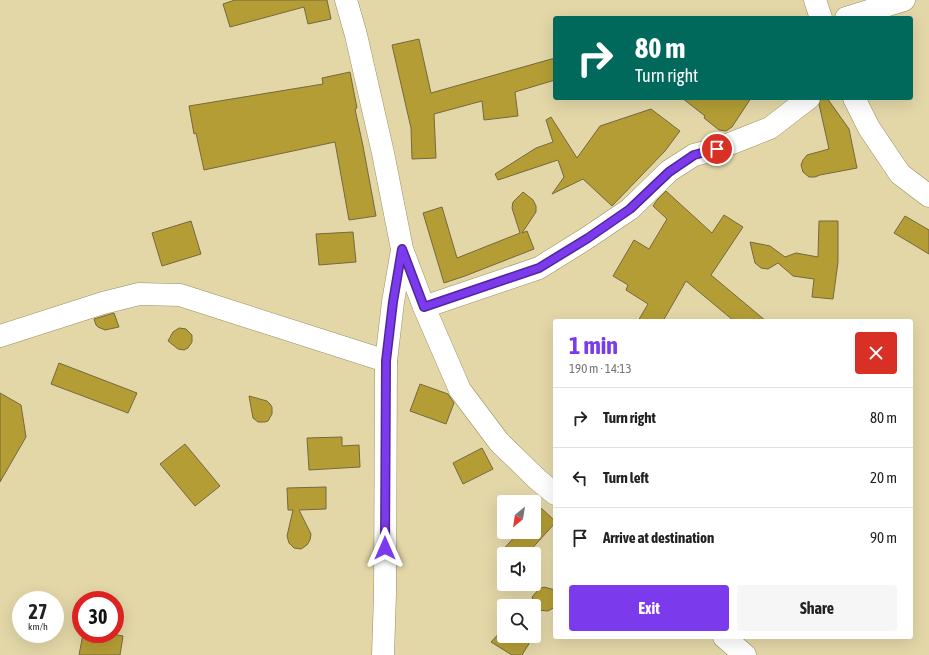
<!DOCTYPE html>
<html lang="en">
<head>
<meta charset="utf-8">
<style>
	:root { --surface:#fff; --page:#f6f6f6; --text:#222; --muted:#767676; --line:#e0e0e0; --accent:#7c3aed }
	body { margin:0; font-family:"Asap Condensed",sans-serif; background:var(--page); color:var(--text); height:100vh; display:flex; flex-direction:column; font-size:15px; white-space:nowrap }
	* { box-sizing:border-box; margin:0 }
	p { font-size:13px; color:var(--muted) }
	.icon { flex:none; width:22px; height:22px; fill:none; stroke:currentColor; stroke-width:2; stroke-linecap:round; stroke-linejoin:round }
	.map { position:relative; flex:1; overflow:hidden }
	.sheet { position:absolute; left:553px; top:319px; width:360px; height:320px; display:flex; flex-direction:column; background:var(--surface); border-radius:4px; box-shadow:0 4px 16px #0002 }
	.sheet>* { flex:none }
	.guide { position:absolute; left:553px; top:16px; width:360px; height:84px; border-radius:4px; box-shadow:0 4px 16px #0002; background:#00695c; color:#fff; overflow:hidden }
	.needle { width:26px; rotate:210deg }
	.buttons { position:absolute; left:497px; top:495px; display:grid; gap:8px }
	.buttons a { display:grid; place-items:center; width:44px; height:44px; border-radius:4px; background:var(--surface); box-shadow:0 4px 16px #0002; font-size:20px }
	.speed { position:absolute; left:12px; top:591px; display:flex; gap:8px; font-size:20px; font-weight:700; text-align:center }
	.speed>* { display:grid; place-content:center; width:52px; height:52px; border-radius:50%; background:var(--surface); box-shadow:0 4px 16px #0002; line-height:1 }
	.speed small { font-size:10px; font-weight:400 }
	.speed .limit { border:6px solid #d22; background:#fff; color:#111 }
	.pin { position:absolute; display:grid; place-items:center; width:34px; height:34px; color:#fff; margin:-17px; border:2px solid #fff; border-radius:50%; box-shadow:0 1px 4px #0007 }
	.me { position:absolute; width:44px; margin:-22px; rotate:0deg; stroke-linejoin:round; filter:drop-shadow(0 0 3px #0008) }
	.turn { display:flex; align-items:center; gap:14px; height:84px; padding:0 16px; font-size:18px }
	.turn .icon { width:52px; height:52px; stroke-width:2.5 }
	.turn b { display:block; font-size:28px; line-height:34px }
	.round { display:grid; place-items:center; flex:none; width:42px; height:42px; border-radius:4px; background:var(--page) }
	.head { display:flex; align-items:center; justify-content:space-between; height:68px; padding:0 16px }
	h1 { font-size:24px; font-weight:700; line-height:30px; color:var(--accent) }
	.primary-button { display:flex; gap:8px; margin-top:auto; padding:8px 16px }
	.primary-button a { flex:1; height:46px; border-radius:4px; background:var(--accent); color:#fff; font-size:16px; font-weight:700; line-height:46px; text-align:center }
	.primary-button a+a { background:var(--page); color:var(--text) }
	ul { padding:0; list-style:none }
	li { display:flex; align-items:center; gap:12px; height:60px; padding:0 16px; border-top:1px solid var(--line) }
	li div { flex:1 }
	li b { display:block; font-size:15px }
	li em { font-style:normal }
	.map>svg:first-child { display:block }
</style>
</head>
<body>
<div class="map">
<svg width="929" height="655" viewBox="0 0 929 655">
	<rect width="100%" height="100%" fill="#e3d7a8"/>
	<g fill="#b49d35" stroke="#74693e">
		<path d="M235,0h92l4,19 -23,5 -4,-17 -74,20 -7,-23z"/>
		<path d="M419,39l12,54 124,-35v22l-40,12 3,24 -34,4 -2,-19 -48,13 2,44 -24,1 -1,-31 -19,-83z"/>
		<path d="M350,72l7,36 -2,1 8,37 13,70 -27,4 -14,-78 -131,28 -8,-37 -2,1 -5,-28 134,-22 -1,-6z"/>
		<path d="M682,98h69l-19,29 -6,4 -7,-1 -15,-12 1,-2z"/>
		<path d="M821,98h6l22,31 8,39 -37,7 -5,2h-6l-6,-5 -2,-7 2,-5 4,-5 22,-6 -10,-45z"/>
		<path d="M651,109l29,22 -15,20 -53,55 -29,-27 -31,15 12,-17 -6,-17 -60,20 -3,-6 41,-26 17,-6 -7,-22 5,-3 26,41 23,-32z"/>
		<path d="M666,191l46,42 12,-18 19,12 -32,48 55,46h-32l-48,-40 -23,40h-25l10,-17 -22,-14 2,-5 -15,-9 21,-36 15,9 18,-30 -14,-13 4,-6z"/>
		<path d="M523,192l10,8 3,6v6l-14,21 5,-2 7,18 -69,27 -21,7 -21,-70 19,-6 15,51 63,-25 -8,-25 1,-6z"/>
		<path d="M905,216l24,14v24l-35,-21z"/>
		<path d="M191,221l10,33 -39,12 -10,-33z"/>
		<path d="M819,221h19v41l-5,37 -21,-2 2,-18 -21,-3 -15,-13 -10,6 -7,-1 -6,-5 -5,-21 20,4 15,11 11,-4 22,4z"/>
		<path d="M353,232l3,30 -37,3 -3,-31z"/>
		<path d="M114,313l5,14 -14,3 -7,-3 -2,-2 -2,-6z"/>
		<path d="M179,328l7,1 6,6v7l-4,6 -4,2 -6,-1 -10,-8 5,-9z"/>
		<path d="M59,363l78,30 -9,20 -77,-29z"/>
		<path d="M420,384l28,10 6,9 -8,21 -36,-13z"/>
		<path d="M0,393l21,12 5,32 -26,45z"/>
		<path d="M249,396l18,5 3,3 2,3v7l-4,7 -3,1h-7l-5,-4z"/>
		<path d="M342,437v9l17,-1 1,22 -51,3 -2,-32z"/>
		<path d="M185,444l35,42 -25,20 -35,-42z"/>
		<path d="M482,448l11,21 -30,15 -10,-21z"/>
		<path d="M326,487v22l-27,1 12,24 -1,6 -3,5 -6,4 -7,-1 -5,-5 -2,-7 6,-26h-5l-1,-22z"/>
		<path d="M541,508l14,13v2l-28,31h-28l20,-22h15v-17z"/>
		<path d="M544,587l11,3v17l-7,4 -12,-1 -4,-13 7,-8z"/>
		<path d="M504,628v8h16l10,6 -8,13h-10l-21,-13z"/>
		<path d="M83,634h29l11,2 -3,19h-41z"/>
	</g>
	<g fill="none" stroke-linecap="round" stroke-linejoin="round">
		<g stroke="#988e60" stroke-width="23">
			<g id="minor">
				<path d="M346,0l10,35 27,118 19,96 22,58 36,83 39,52 38,37 18,15"/>
				<path d="M815,0l6,18"/>
				<path d="M846,18l58,-18"/>
				<path d="M854,98l15,30 31,46 29,22"/>
				<path d="M424,307l115,-39 48,-30 43,-29 39,-38 25,-16 23,-6 53,-21 39,-30"/>
				<path d="M0,336l103,-33 36,-9 41,1 206,66"/>
				<path d="M724,637l21,18"/>
				<path d="M383,655l2,-61 1,-233 7,-59 9,-52"/>
			</g>
		</g>
		<use href="#minor" stroke="#fff" stroke-width="22"/>
	</g>
	<g fill="none" stroke-linecap="round" stroke-linejoin="round">
		<g stroke="#51269a" stroke-width="10">
			<path id="route" d="M385,548l1,-187 7,-59 9,-53 22,58 115,-39 49,-30 42,-29 39,-37 25,-17 23,-6"/>
		</g>
		<use href="#route" stroke="#7c3aed" stroke-width="7"/>
	</g>
</svg>
<div class="buttons">
<a><svg class="needle" viewBox="-14 -14 28 28"><path d="M0-13l5 13h-10z" fill="#e53935"/><path d="M0 13l5-13h-10z" fill="#767676"/></svg></a>
<a><svg class="icon" aria-label="sound" viewBox="0 0 24 24"><path d="M4 9h4l5-4v14l-5-4H4zM17 9q2 3 0 6"/></svg></a>
<a><svg class="icon" aria-label="search" viewBox="0 0 24 24"><circle cx="10" cy="10" r="6"/><path d="M15 15l6 6"/></svg></a>
</div>
<div class="speed"><div>27<small>km/h</small></div><div class="limit">30</div></div>
<div class="pin" style="left:717px;top:149px;background:#d93025"><svg class="icon" aria-label="arrive" viewBox="0 0 24 24"><path d="M6 21V4h12l-3 4 3 4H6"/></svg></div>
<svg class="me" style="left:385px;top:548px" viewBox="-20 -20 40 40"><path d="M0-17L14 15 0 8-14 15z" fill="#7c3aed" stroke="#fff" stroke-width="4"/></svg>
<div class="guide">
<div class="turn"><svg class="icon" aria-label="right" viewBox="0 0 24 24"><path d="M7 20v-9h11M14 6l5 5-5 5"/></svg><div><b>80 m</b>Turn right</div></div>
</div>
<section class="sheet">
<div class="head"><div><h1>1 min</h1><p>190 m · 14:13</p></div><a class="round" style="background:#d93025;color:#fff"><svg class="icon" aria-label="close" viewBox="0 0 24 24"><path d="M6 6l12 12M18 6L6 18"/></svg></a></div>
<ul>
<li><svg class="icon" aria-label="right" viewBox="0 0 24 24"><path d="M7 20v-9h11M14 6l5 5-5 5"/></svg><div><b>Turn right</b></div><em>80 m</em></li>
<li><svg class="icon" aria-label="left" viewBox="0 0 24 24"><path d="M17 20v-9H6M10 6l-5 5 5 5"/></svg><div><b>Turn left</b></div><em>20 m</em></li>
<li><svg class="icon" aria-label="arrive" viewBox="0 0 24 24"><path d="M6 21V4h12l-3 4 3 4H6"/></svg><div><b>Arrive at destination</b></div><em>90 m</em></li>
</ul>
<div class="primary-button"><a>Exit</a><a>Share</a></div>
</section>
</div>
</body>
</html>
